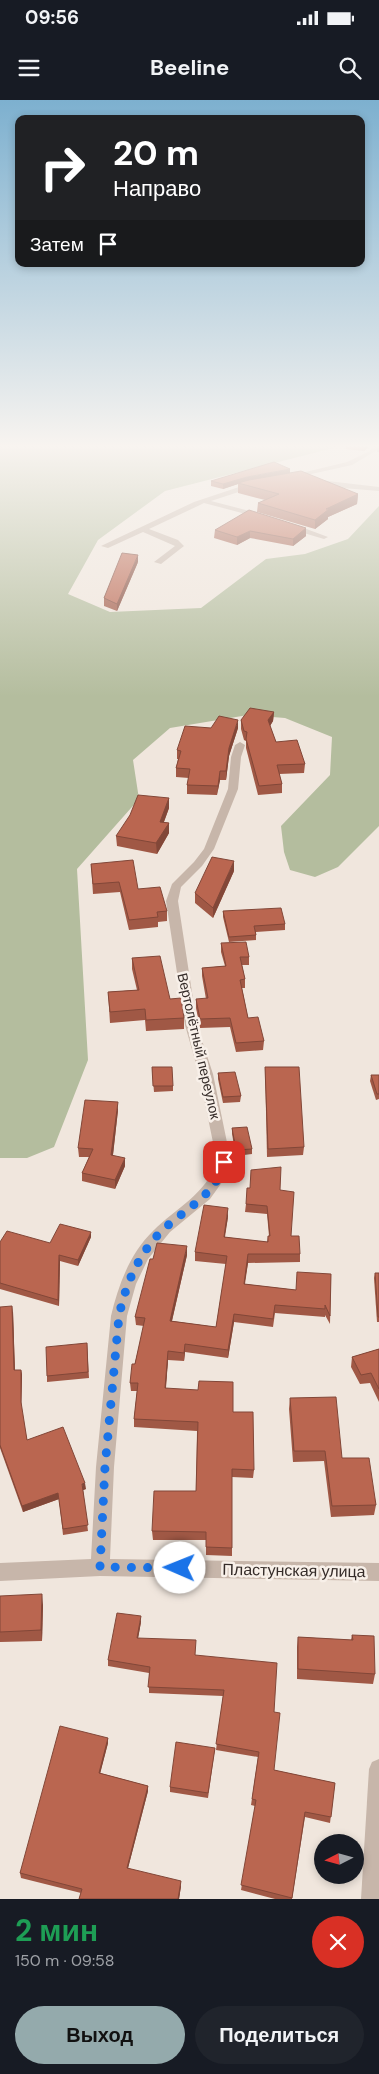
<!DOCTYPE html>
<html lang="ru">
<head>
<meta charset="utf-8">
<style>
	:root { --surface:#171b24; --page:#20242c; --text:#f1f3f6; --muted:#9ea1a6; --accent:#94aaac }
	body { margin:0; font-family:"DM Sans",sans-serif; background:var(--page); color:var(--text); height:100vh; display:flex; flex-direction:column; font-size:19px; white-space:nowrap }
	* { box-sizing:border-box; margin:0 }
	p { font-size:16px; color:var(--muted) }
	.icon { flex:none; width:28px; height:28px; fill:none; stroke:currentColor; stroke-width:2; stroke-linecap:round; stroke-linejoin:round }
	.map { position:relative; height:1799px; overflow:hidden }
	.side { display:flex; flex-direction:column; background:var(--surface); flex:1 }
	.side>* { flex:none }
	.banner { position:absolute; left:15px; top:15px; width:350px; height:152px; border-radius:10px; box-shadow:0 2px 8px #0003; background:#202124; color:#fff; overflow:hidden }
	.needle { width:32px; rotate:264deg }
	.tools { position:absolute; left:314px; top:1734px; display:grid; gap:10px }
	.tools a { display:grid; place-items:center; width:50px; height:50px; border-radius:50%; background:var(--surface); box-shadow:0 2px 8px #0003; font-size:25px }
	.pin { position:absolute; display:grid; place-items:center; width:42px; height:42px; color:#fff; margin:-21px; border-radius:10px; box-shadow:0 2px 8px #0006 }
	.me { position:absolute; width:55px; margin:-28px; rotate:271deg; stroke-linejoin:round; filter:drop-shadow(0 0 4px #0008) }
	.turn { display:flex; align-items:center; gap:18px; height:105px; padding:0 15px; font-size:22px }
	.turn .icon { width:65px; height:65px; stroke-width:2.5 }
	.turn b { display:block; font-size:35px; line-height:42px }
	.then { display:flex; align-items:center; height:48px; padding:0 15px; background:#0003; gap:10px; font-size:19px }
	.round { display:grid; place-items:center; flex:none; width:52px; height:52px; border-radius:26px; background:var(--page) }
	.head { display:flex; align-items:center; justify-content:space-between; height:85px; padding:0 15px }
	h1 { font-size:30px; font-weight:700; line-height:38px; color:#1e9e55 }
	.cta { display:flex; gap:10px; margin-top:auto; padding:10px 15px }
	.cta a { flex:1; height:58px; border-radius:30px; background:var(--accent); color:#111; font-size:20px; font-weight:700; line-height:58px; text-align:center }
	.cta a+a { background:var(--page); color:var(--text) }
	.status { display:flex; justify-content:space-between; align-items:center; height:35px; padding:0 25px; background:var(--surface); direction:ltr }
	.status svg { height:14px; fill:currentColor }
	header { display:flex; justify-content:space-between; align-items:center; height:65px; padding:0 15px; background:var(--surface); font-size:22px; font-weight:700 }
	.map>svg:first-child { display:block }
</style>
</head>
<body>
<div class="status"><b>09:56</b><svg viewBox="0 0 49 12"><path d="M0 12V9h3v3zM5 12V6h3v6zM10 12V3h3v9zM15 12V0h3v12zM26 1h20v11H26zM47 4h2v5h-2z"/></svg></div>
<header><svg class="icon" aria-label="menu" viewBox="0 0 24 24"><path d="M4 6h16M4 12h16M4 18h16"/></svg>Beeline<svg class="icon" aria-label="search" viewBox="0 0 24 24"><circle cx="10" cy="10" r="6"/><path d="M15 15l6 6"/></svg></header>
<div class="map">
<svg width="379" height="1799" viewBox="0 0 379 1799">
	<rect width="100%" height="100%" fill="#f0e6dd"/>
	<path fill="#b4bd9e" d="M0,345h345l-180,46 -67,49 -30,54 42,18 91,-4 65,-49 39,-5 43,-15 31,-33v320l-41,41 -23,10 -25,-7 -6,-18 -3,-26 49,-51 2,-38 -47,-19 -37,-3 -78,13 -37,32 6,39 -62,70 11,191 -34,87 -27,11h-27z"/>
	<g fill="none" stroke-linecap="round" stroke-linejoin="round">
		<g fill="#c7b6aa" fill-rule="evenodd">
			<path d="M376,345h3v4l-27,16 -59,13 -4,-2 58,-14 21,-10z"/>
			<path d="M319,380l60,7v4l-48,-4 -12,-3z"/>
			<path d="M254,382h3v4l-46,15 54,14v4l-61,-16 -4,2 -51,24 29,11 6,6 -23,18 -7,-2 21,-16 -32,-14 -35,16 -7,-2 93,-44z"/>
			<path d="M287,424h6l35,13 -4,2 -37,-11z"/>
			<path d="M240,642l5,3 -4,12 -3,32 -24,60 -12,17 -21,21 -3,14 19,124 16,49 18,88 -6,16 -15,21 -40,33 -22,27 -12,25 -9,32 -13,151 -4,92 269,4v18l-279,-5 -100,5v-18l91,-4 5,-92 15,-151c7,-30 19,-63 42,-85 23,-23 53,-37 64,-69l-18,-88 -14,-49 -19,-124 6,-17 22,-22 10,-13 24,-60 3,-32 4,-12z"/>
			<path d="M379,1659v140h-18l8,-130 3,-7z"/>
		</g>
	</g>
	<g fill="#a05845">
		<path d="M346,345h25l-7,6 -18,-2z"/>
		<path d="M378,345h1v7h-2z"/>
		<path d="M290,373l68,21 -1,10 -29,13v2l-13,10 -58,-17 1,-9 7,-3 -27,-7v-9l-15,5 -12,-3v-5z"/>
		<path d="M306,428v8l-13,10 -43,-8 -13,7 -23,-7 1,-8z"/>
		<path d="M138,462l-21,49 -13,-5v-8z"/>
		<path d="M274,612l-1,9 -3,5 6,16 29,22 -1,9 -25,1 3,10v9l-24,2 -12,-47v-7l-2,-1 -3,-11v-9z"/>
		<path d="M211,628h27l-9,28 -3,24h-6l-3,15 -30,-1v-9l2,-7 -13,-1v-9l2,-9h-1v-9z"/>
		<path d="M169,698v10l-5,14 5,1v10l-12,21 -40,-8 -1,-10z"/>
		<path d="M91,764l47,25 29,22v10l-9,1v5l-29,3 -9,-38 -27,2z"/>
		<path d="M234,771l-21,47 -18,-15v-10z"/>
		<path d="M223,811l62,13v6l-29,2v8l-27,2 -6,-25z"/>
		<path d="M221,843l28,14v8h-7l3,14v9h-3l6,30 16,23 -1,9 -27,2 -6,-25 -30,1 -4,-20v-9h10l-4,-23v-8l23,-2 -4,-14z"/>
		<path d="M132,858l38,41 14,19v11l-38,2 -1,-11 -35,3 -2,-31 29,-2 -5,-21z"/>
		<path d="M152,967l21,19v5l-19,1z"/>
		<path d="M265,967l39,80 -1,8 -36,2z"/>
		<path d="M218,973l23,23 -1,6 -17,1 -5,-24z"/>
		<path d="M371,975h8v24l-3,1 -6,-19z"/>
		<path d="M118,1010l-5,45 12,11 -10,23 -33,-8v-8l7,-16h-10l-1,-9z"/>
		<path d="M232,1028l20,21v5l-16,2 -4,-22z"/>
		<path d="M280,1090l11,46 9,18v8l-52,1 -3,21 51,6 35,-16 -1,50 -5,-9v2l-50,-4 -2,14 -39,-5 -6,36 -43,-6 -1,9 -16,-1 -2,28 67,24 21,58 -1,8 -21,-1v79l-26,-1v-15h-53l-1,-9 44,-40 1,-60 -63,-4v-8l3,-28h-6l-1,-8 14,-57 -8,-1 -1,-8 18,-58 34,-4 -15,66 44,6 10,-63 -31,-3v-9l33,-35 -3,20 42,5 1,-6h1l-2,-22 -22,-2 1,-8z"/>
		<path d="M91,1137l-13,29 -18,-5 -1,45 -59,-17v-47l50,1z"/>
		<path d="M375,1173h4v49h-2l-3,-44z"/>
		<path d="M0,1207l13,5 2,58h6l1,5 -1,32 6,33 59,49 -3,1 5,41 -25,4 -4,-36 -36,13 -23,-64z"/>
		<path d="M87,1243l2,35 -42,4v-6z"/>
		<path d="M379,1249v53l-9,-19 -10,1 -9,-17 1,-10z"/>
		<path d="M290,1298l52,60 34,47 -2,10 -43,2 -7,-56 -31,1 -4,-53z"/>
		<path d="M0,1496l43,9 -1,36 -42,1z"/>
		<path d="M141,1522l-3,16 57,17 79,57v58l61,13 -5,40 -25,-6 -13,82h-17l-34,-9 14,-84 -4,-1 7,-48 -42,-7 7,-54 -74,-3v-20l-41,-7v-6z"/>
		<path d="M352,1535l23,39 -2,10 -76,-5v-32l1,-10 53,3z"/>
		<path d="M108,1638v5l-8,30 48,13v5l-20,77 53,18 -2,13h-100l2,-6 -60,-15 -1,-5z"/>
		<path d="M215,1648l-7,50 -38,-6v-5z"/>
	</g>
	<g fill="#824738">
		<path d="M365,345h6l-7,6z"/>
		<path d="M290,369v4l-43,8 -24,8v-5l24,-7z"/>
		<path d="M358,394l-1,10 -29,13v2l-13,10v-9l11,-11z"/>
		<path d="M306,428v8l-13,10v-7z"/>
		<path d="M250,431v7l-13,7v-8z"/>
		<path d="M138,455v7l-21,49v-7z"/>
		<path d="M274,612l-1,9 -5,8v-9z"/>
		<path d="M238,620v8l-9,28 -3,24v-9l3,-23z"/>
		<path d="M220,671v9l-3,15 1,-9z"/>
		<path d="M169,698v10l-9,24v-10z"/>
		<path d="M169,723v10l-12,21 -1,-11z"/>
		<path d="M234,761v10l-21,47v-10z"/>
		<path d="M118,1002v8l-6,53 -1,-8z"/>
		<path d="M125,1058v8l-10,23v-9z"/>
		<path d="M228,1108v9l-5,28 1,-8z"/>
		<path d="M91,1132v5l-13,29v-6z"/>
		<path d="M187,1146v9l-17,74v-8z"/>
		<path d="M248,1154v9l-5,29 1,-8z"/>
		<path d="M59,1155l1,6 -1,45 -1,-6z"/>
		<path d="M12,1206l1,6 2,64 -1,-6z"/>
		<path d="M234,1214v8l-6,36v-8z"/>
		<path d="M185,1244v8l-1,9v-8z"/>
		<path d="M168,1251v9l-3,37v-9z"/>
		<path d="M21,1270l1,5 -1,33z"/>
		<path d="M85,1383l1,6 -3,1 -1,-6z"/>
		<path d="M58,1393l1,6 -36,13 -1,-6z"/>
		<path d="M42,1494l1,11 -1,36 -1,-11z"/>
		<path d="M141,1516v6l-4,22v-6z"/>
		<path d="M108,1638v5l-9,35v-5z"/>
		<path d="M148,1686v5l-21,81v-4z"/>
		<path d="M181,1781v5l-2,13h-1z"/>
	</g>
	<g fill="#ba6650" stroke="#824738">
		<path d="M274,362l16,7 -43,8 -24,7 -12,-3z"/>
		<path d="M301,371l57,23 -32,15h3l-14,11 -57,-17 21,-9 -41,-11 11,-3z"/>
		<path d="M249,410l57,18 -13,11 -43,-8 -13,6 -22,-7z"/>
		<path d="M122,453l16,2 -21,49 -13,-6z"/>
		<path d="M250,608l24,4 -6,8 8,22 21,-2 8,24 -28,1 5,19 -23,2 -13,-47 1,-7 -3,-1 -3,-11z"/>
		<path d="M219,616l19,4 -9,28 -3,23h-6l-2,15 -31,-1 3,-16 -14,-1 5,-17 -4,-1 8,-24 26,2z"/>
		<path d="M138,695l31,3 -9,24 9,1 -13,20 -40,-7 14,-21z"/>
		<path d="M212,757l22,4 -21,47 -18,-15z"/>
		<path d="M133,760l5,29 22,-2 7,24 -10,1 1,5 -29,3 -10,-38 -26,2 -2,-20z"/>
		<path d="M281,808l4,16 -31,2 2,9 -27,2 -6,-26z"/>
		<path d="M246,842l3,15h-9l5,22 -5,1 8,38 10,-1 6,24 -28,2 -6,-25 -30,1 -4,-20 12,-1 -6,-30 24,-2 -5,-23z"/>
		<path d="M160,856l10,43 11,-1 3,20 -38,2 -1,-11 -35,3 -2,-20 31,-2 -7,-32z"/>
		<path d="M152,967h20l1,19h-20z"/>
		<path d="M265,967h34l5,80 -36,2z"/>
		<path d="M235,972l6,24 -18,1 -5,-24z"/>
		<path d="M371,975h8v19h-2z"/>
		<path d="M85,1000l33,2 -7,53 14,3 -10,22 -33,-7 11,-24 -15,-1z"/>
		<path d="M247,1027l5,22 -16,1 -4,-22z"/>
		<path d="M281,1067l-1,23 14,2 -3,44h8l1,18h-52l-4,30 52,6 1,-18 34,2 -1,42 -5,-11v4l-50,-4 -2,14 -39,-5 -6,36 -43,-6 -1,9 -16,-2 -3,37 33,2 1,-9 34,1v30h20l1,58 -22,-1v79l-26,-1v-15l-54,-1 2,-40h42l2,-69 -64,-3 4,-36h-8l2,-19h3l10,-46 -10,-1 15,-58h3l4,-16 30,3 -17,75 46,6 11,-71 -32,-4 9,-47 24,3 -4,29 44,5v-6h2l-3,-30 -21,-2 1,-16h3l1,-18z"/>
		<path d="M60,1124l31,8 -13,28 -19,-5 -1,45 -58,-17v-41l7,-11 43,12z"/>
		<path d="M375,1173h4v44h-1z"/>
		<path d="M12,1206l2,64h7v32l6,38 36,-13 22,56 -3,1 6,41 -25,4 -5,-36 -36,13 -22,-61v-138z"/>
		<path d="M87,1243l1,29 -41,4 -1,-29z"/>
		<path d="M379,1249v40l-8,-16 -10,2 -9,-18z"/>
		<path d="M336,1297l6,61h27l7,47 -44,1 -7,-55h-31l-4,-53z"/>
		<path d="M42,1494l-1,36 -41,2v-36z"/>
		<path d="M117,1513l24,3 -4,22 59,2 -1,15 82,8 -3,49 6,1 -6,57 61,13 -4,34 -26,-5 -13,86 -51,-13 15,-85 -4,-1 7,-47 -43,-8 8,-54 -76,-3 2,-20 -42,-7z"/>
		<path d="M352,1535l22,1 1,38 -77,-5v-32l55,3z"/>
		<path d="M60,1626l48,12 -9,35 49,13 -21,82 54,13 -3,18h-99l3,-10 -62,-16z"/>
		<path d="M176,1642l39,6 -7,45 -38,-6z"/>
	</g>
	<linearGradient id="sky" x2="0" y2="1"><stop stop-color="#7db0cf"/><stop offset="0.58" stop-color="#f8f4f0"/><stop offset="1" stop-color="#f8f4f0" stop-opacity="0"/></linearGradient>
	<rect width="379" height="597" fill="url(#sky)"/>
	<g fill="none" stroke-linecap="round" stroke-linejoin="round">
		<path stroke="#1a73e8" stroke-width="9" stroke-dasharray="0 16.2" d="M180,1468l-80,-1 5,-100 14,-151c6,-29 17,-56 37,-79 23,-26 60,-39 68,-75"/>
	</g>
	<g text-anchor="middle" stroke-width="5" stroke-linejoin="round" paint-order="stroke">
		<g font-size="14" fill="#352c29" stroke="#f8f0e9">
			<text transform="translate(199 946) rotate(77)" y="5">Вертолётный переулок</text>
		</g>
		<g font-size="16" fill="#352c29" stroke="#f8f0e9">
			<text transform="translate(294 1470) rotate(1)" y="6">Пластунская улица</text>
		</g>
	</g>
</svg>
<div class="tools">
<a><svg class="needle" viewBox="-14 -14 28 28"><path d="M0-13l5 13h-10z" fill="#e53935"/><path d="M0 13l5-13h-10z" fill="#9ea1a6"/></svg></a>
</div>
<div class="pin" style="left:224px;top:1062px;background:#d93025"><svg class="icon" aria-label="arrive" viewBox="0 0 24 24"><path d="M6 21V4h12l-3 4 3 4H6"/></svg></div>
<svg class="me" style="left:180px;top:1468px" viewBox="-20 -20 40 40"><circle r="19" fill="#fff"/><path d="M0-13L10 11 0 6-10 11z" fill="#1a73e8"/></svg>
<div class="banner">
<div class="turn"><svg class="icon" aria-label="right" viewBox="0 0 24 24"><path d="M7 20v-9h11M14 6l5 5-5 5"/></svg><div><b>20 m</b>Направо</div></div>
<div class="then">Затем<svg class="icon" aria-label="arrive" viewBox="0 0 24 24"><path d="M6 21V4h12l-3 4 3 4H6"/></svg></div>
</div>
</div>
<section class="side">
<div class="head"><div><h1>2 мин</h1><p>150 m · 09:58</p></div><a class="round" style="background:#d93025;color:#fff"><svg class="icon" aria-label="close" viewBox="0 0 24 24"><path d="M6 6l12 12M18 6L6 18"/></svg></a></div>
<div class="cta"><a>Выход</a><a>Поделиться</a></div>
</section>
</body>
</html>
